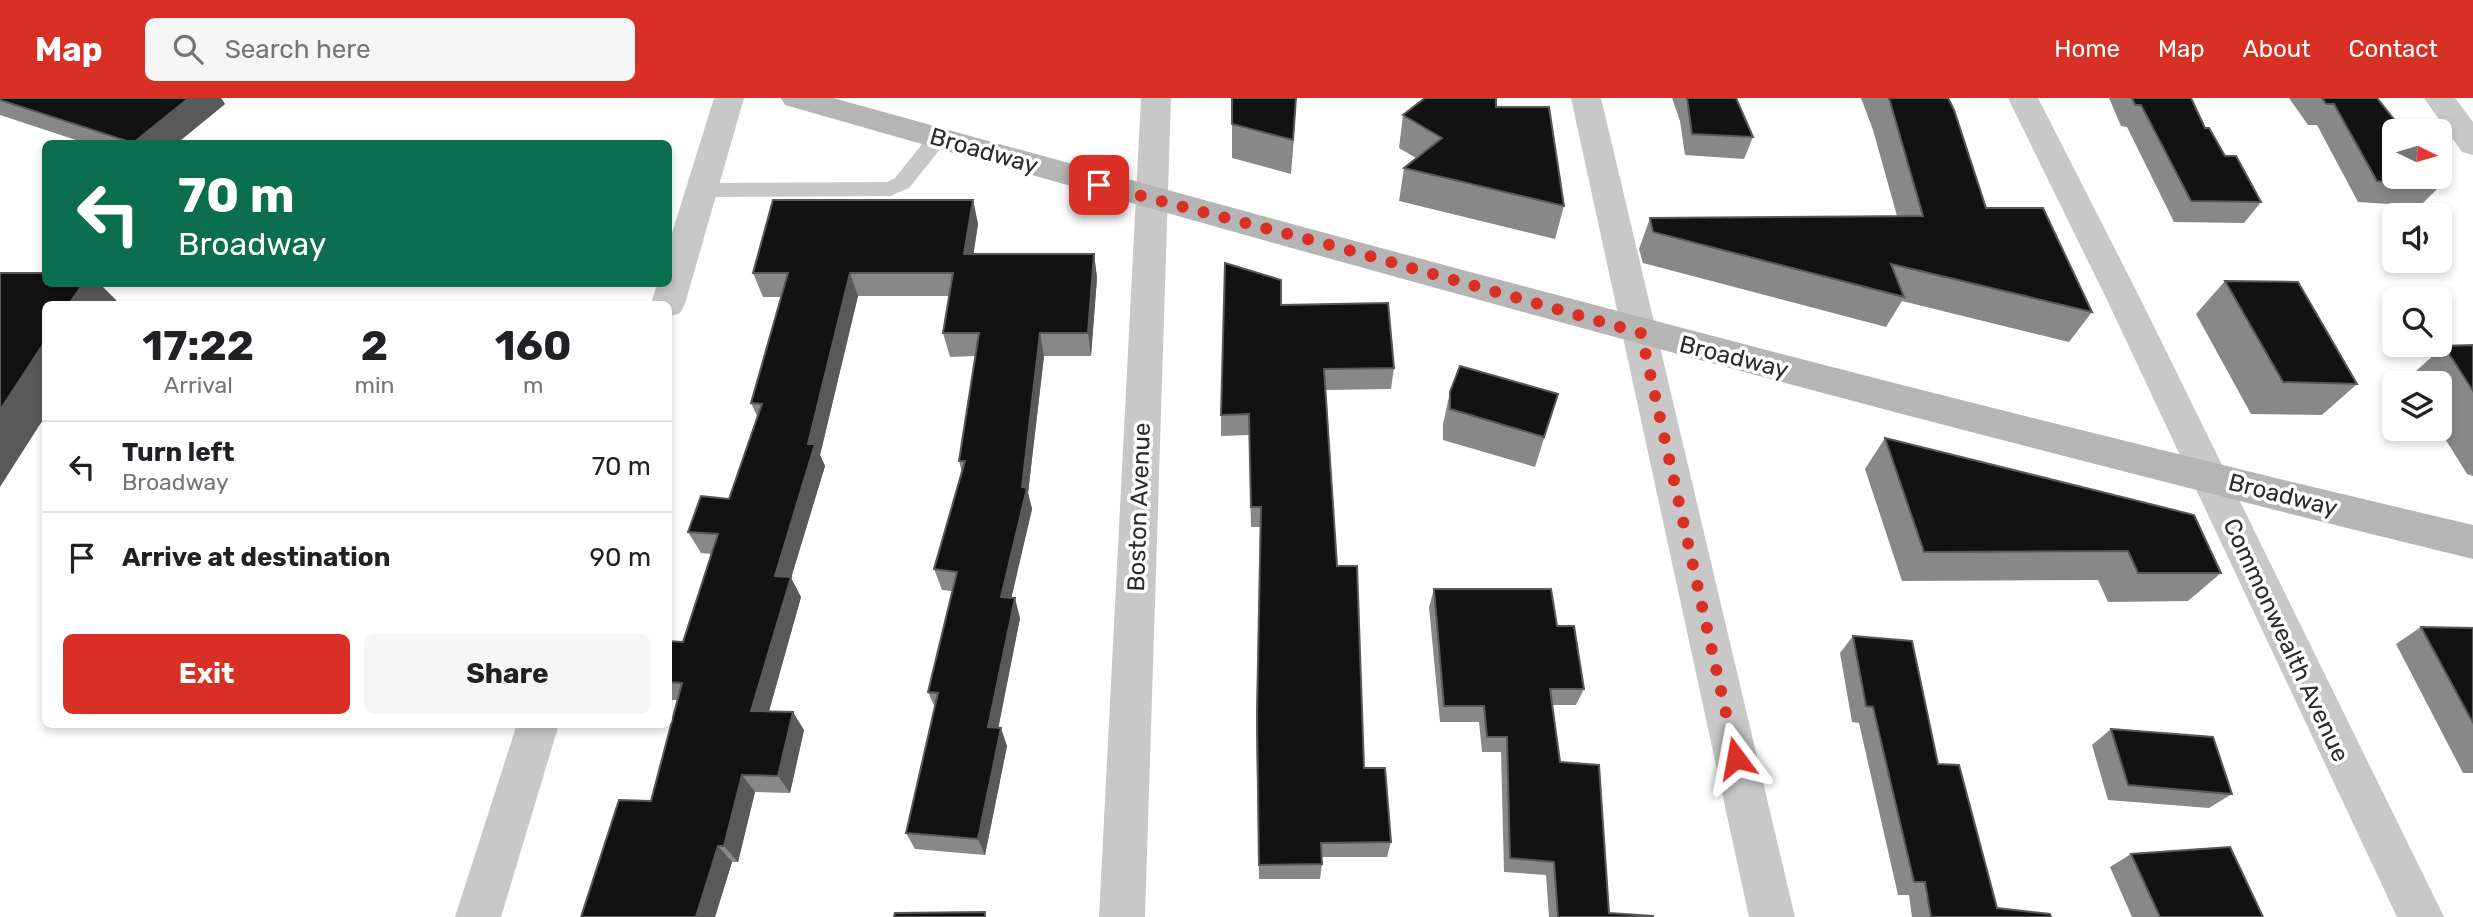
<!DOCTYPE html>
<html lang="en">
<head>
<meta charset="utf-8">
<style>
	:root { --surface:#fff; --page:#f6f6f6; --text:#202124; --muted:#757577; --line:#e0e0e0; --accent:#d93025 }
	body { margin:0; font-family:Rubik,sans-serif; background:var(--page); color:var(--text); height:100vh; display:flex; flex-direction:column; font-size:26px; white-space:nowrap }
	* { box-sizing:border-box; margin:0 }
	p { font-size:23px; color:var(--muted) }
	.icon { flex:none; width:38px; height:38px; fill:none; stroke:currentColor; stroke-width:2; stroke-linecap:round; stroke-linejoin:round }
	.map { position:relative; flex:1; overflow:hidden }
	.panel { position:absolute; left:42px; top:203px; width:630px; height:427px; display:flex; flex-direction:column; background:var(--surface); border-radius:10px; box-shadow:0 4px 10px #0003 }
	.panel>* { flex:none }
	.hud { position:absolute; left:42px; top:42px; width:630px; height:147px; border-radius:10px; box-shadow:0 4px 10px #0003; background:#0b6e4f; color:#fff; overflow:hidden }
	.needle { width:46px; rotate:95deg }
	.fabs { position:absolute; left:2382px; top:21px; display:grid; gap:14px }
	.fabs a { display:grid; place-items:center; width:70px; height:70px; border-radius:10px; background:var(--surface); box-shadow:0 4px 10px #0003; font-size:35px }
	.pin { position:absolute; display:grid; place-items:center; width:60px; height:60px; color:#fff; margin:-30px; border-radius:14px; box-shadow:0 4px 10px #0006 }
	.me { position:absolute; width:77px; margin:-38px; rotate:347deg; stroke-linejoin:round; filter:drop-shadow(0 0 5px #0008) }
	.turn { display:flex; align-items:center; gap:24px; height:147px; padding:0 21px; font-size:32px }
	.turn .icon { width:91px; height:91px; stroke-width:2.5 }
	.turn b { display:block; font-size:49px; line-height:60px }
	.eta { display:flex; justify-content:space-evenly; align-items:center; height:119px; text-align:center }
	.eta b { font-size:42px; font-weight:700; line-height:49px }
	.primary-button { display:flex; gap:14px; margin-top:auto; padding:14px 21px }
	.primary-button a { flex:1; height:80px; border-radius:10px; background:var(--accent); color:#fff; font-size:28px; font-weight:700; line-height:80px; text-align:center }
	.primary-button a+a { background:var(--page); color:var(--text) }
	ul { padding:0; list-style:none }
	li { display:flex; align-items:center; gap:21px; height:91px; padding:0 21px; border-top:2px solid var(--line) }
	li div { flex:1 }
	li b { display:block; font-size:26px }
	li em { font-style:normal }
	header { display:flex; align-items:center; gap:42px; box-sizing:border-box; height:98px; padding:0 35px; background:var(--accent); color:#fff }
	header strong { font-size:33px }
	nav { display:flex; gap:38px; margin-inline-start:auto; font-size:24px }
	.search { width:490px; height:63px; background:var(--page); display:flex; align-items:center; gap:18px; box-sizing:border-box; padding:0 24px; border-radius:10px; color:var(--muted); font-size:26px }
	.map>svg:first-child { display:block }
</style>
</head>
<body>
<header>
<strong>Map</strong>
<div class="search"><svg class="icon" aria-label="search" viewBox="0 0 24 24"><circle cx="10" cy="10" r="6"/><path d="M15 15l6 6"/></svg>Search here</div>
<nav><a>Home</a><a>Map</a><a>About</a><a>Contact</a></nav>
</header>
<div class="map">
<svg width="2473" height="819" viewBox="0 0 2473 819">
	<rect width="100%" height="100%" fill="#fff"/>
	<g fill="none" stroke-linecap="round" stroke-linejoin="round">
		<path fill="#c8c8c8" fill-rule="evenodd" d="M938,33l10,7 -3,5 -36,45 -19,8 -187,1 -10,-7 10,-7 184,-1 8,-4 36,-45z"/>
		<g fill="#c8c8c8" fill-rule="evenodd">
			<path d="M714,0h30l-59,206 -5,9 -12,4v-13h-17l6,-20h11v-38z"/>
			<path d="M1141,0h30l-26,819h-46z"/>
			<path d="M1571,0h30l194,819h-46z"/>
			<path d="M2008,0h30l104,204 302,615h-47l-289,-615z"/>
			<path d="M2424,0h31l18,24v33l-11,-3z"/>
			<path d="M517,626h42l-58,193h-46z"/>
		</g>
		<path fill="#b5b5b5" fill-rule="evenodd" d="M781,0h52c544,151 1090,298 1640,427v34c-566,-138 -1127,-294 -1688,-454z"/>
	</g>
	<g fill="#888">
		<path d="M0,0h221l4,6 -49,40h-88l-88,-29z"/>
		<path d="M1232,0l63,21 -4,55 -59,-16z"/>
		<path d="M1672,0h64l17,39 -9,22 -59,-4 -5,-34z"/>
		<path d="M1861,0h87l38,110 106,104 -23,30 -167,-41 -16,26 -243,-64 -4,-14 11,-31 247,-2 -24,-86z"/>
		<path d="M2109,0h82l14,30 56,74 -17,21 -70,-1 -47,-95 -6,-1z"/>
		<path d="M2289,0h88l64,87 -21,21 -62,-4 -41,-77h-9z"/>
		<path d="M1496,9l68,99 -9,33 -156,-38 5,-33 12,-10 -17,-10 4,-33z"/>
		<path d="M973,102l5,24 -5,30h121l3,24 -6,78h-47l-16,137 4,16 -21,89 9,20 -22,110 9,18 -22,109 -70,-6 -9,-16 29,-125 -7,-16 24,-101 -10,-1 -8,-21 28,-97 -3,-11 16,-105 -25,1 -7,-24 6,-37h-91l-38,159 5,11 -34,112 10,19 -32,114 35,19 -14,63 -35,-1 -17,70h-6l-17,55h-134l70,-116 27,-101h-10v-59l15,1 29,-88 -11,-1 -13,-21 41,-33 28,-83 -6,-13 30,-106h-18l-10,-24z"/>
		<path d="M2225,183l132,103 -35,31 -71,-1 -55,-100z"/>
		<path d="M1281,207l113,63 -3,21 -65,1 11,176 27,202 27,74 -4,15h-65v7l-2,15h-61l-3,-148 4,-204h-9l-2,-92 -28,1v-21z"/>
		<path d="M2473,247v131l-6,-2 -28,-45 1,-46h-28l-4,-5 36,-32z"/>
		<path d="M1450,294l108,2 -23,73 -92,-27v-16z"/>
		<path d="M1885,340l336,135 -33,28 -80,1 -10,-22 -196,1 -37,-112z"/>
		<path d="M1434,491l123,37 27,63 -8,16h-24l8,57 49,151 44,4h-104l-3,-42 -42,-3 -3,-120h-19l-3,-30h-39l-11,-115z"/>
		<path d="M2421,529l52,1v145h-10l-67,-129z"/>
		<path d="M1853,538l85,128 59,144 54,9h-139l-3,-22h-11l-39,-172 -7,-1 -12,-69z"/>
		<path d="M2111,631l121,65 -23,14 -101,-8 -16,-55z"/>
		<path d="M2131,756l132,63h-131l-22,-50z"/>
	</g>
	<g fill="#595959">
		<path d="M189,0h32l4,6 -49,40 -43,-1z"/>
		<path d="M1296,0l-1,21 -4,55 2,-34z"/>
		<path d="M973,102l5,24 -8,54 -6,-24z"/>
		<path d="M1094,156l3,24 -6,78 -3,-23z"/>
		<path d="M850,175l8,23 -38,159 5,11 -34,112 10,19 -37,132 -13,-18 24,-135z"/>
		<path d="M83,186h17l17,17 -2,3h-46z"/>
		<path d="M1040,235l4,23 -16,137 4,16 -25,108 -6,-20 21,-110z"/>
		<path d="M46,242v75l-46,72v-77z"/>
		<path d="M1015,500l5,20 -25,127 -7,-18z"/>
		<path d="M793,614l11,18 -14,63 -12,-17z"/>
		<path d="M1001,630l6,18 -22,109 -7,-16z"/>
		<path d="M742,677l13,17 -17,70 -14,-16z"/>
		<path d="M718,748l14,16 -17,55h-19z"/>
	</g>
	<g fill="#121212" stroke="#595959" stroke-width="2">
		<path d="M0,0h189l-56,45 -133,-43z"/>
		<path d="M1232,0h64l-3,42 -61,-16z"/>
		<path d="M1425,0h71v9h53l15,99 -160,-38 38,-30 -39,-23z"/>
		<path d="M1687,0h49l17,39 -61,-3z"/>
		<path d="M1889,0h59l6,12 32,98h57l49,104 -201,-48 13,33 -251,-65 -3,-14 273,-2z"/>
		<path d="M2132,0h59l14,30h4l16,28h11l25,46 -70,-1 -50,-96h-6z"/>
		<path d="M2322,0h55l24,30h7l1,3h-15v46h42l5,8 -64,-4 -43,-77h-8z"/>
		<path d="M773,102h200l-9,54h130l-6,79h-48l-18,154 5,1 -26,109 14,1 -27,129 13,1 -23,111 -72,-6 32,-140 -10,-1 29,-120 -23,-3 31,-108h-6l20,-128h-36l10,-60h-103l-42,171h7l-40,132 16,1 -40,134 42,1 -15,64 -36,-1 -18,71h-6l-22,71h-115l38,-117 32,1 31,-118 -14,-1v-41l15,1 35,-108 -30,-2 13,-36 28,3 33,-95 -11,-1 37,-130h-35z"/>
		<path d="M1225,165l56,17v25l107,-2 6,65 -70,1 13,197h20l7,202h21l6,74 -70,1 1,21 -63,1 -2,-151 4,-207h-10l-2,-93 -28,1z"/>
		<path d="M0,175h46v11h37l-14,20h-23v36l-46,70z"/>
		<path d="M2225,183l73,1 59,102 -74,-2z"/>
		<path d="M2473,247v46l-29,-45z"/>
		<path d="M1460,268l98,28 -14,43 -94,-28v-17z"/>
		<path d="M1885,340l309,77 27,58h-83l-10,-22 -204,1z"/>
		<path d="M1434,491h117l6,37h17l10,63h-34l10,73 39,3 10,148 44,3v1h-95l-4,-55 -44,-4 -3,-121h-20l-3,-31h-40z"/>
		<path d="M2421,529l52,1v95z"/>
		<path d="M1853,538l59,5 26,123 21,1 38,143 53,6 1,3h-120l-6,-35h-11l-41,-175 -7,-1z"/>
		<path d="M2111,631l102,8 19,57 -104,-9z"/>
		<path d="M2230,749l33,70h-103l-29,-63z"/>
		<path d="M985,814v5h-91l1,-4z"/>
	</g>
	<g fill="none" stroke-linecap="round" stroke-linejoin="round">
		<path stroke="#d93025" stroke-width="12" stroke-dasharray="0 21.6" d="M1099,87l235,61 307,87 95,425"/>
	</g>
	<g text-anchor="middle" stroke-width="7" stroke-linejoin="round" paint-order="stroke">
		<g font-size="24" fill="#2b2b2b" stroke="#fff">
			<text transform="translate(984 53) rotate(16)" y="8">Broadway</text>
			<text transform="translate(1734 259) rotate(14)" y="8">Broadway</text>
			<text transform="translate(2283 397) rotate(14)" y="8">Broadway</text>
			<text transform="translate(1139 409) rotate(-88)" y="8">Boston Avenue</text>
			<text transform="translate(2286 542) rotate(65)" y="8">Commonwealth Avenue</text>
		</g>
	</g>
</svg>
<div class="fabs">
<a><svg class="needle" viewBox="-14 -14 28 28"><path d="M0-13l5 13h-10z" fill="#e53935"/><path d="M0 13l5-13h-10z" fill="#757577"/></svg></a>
<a><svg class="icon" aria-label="sound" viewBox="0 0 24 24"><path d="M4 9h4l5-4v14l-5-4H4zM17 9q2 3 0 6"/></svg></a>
<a><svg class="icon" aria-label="search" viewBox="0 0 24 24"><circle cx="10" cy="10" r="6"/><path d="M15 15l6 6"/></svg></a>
<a><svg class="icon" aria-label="layers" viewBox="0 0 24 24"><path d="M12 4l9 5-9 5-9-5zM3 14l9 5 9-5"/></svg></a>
</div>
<div class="pin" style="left:1099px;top:87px;background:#d93025"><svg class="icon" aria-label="arrive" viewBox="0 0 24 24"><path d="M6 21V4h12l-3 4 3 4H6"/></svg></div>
<svg class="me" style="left:1736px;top:660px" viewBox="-20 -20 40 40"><path d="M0-17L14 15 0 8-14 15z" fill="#d93025" stroke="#fff" stroke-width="4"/></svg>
<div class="hud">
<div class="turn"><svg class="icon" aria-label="left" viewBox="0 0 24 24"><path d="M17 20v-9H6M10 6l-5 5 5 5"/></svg><div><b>70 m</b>Broadway</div></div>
</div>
<section class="panel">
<div class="eta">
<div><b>17:22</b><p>Arrival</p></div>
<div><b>2</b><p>min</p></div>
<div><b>160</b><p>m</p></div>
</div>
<ul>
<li><svg class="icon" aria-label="left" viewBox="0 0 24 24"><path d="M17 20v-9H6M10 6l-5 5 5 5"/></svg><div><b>Turn left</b><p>Broadway</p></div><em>70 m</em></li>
<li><svg class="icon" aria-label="arrive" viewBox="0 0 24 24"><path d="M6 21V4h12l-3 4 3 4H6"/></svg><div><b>Arrive at destination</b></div><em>90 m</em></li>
</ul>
<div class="primary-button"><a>Exit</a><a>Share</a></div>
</section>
</div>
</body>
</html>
